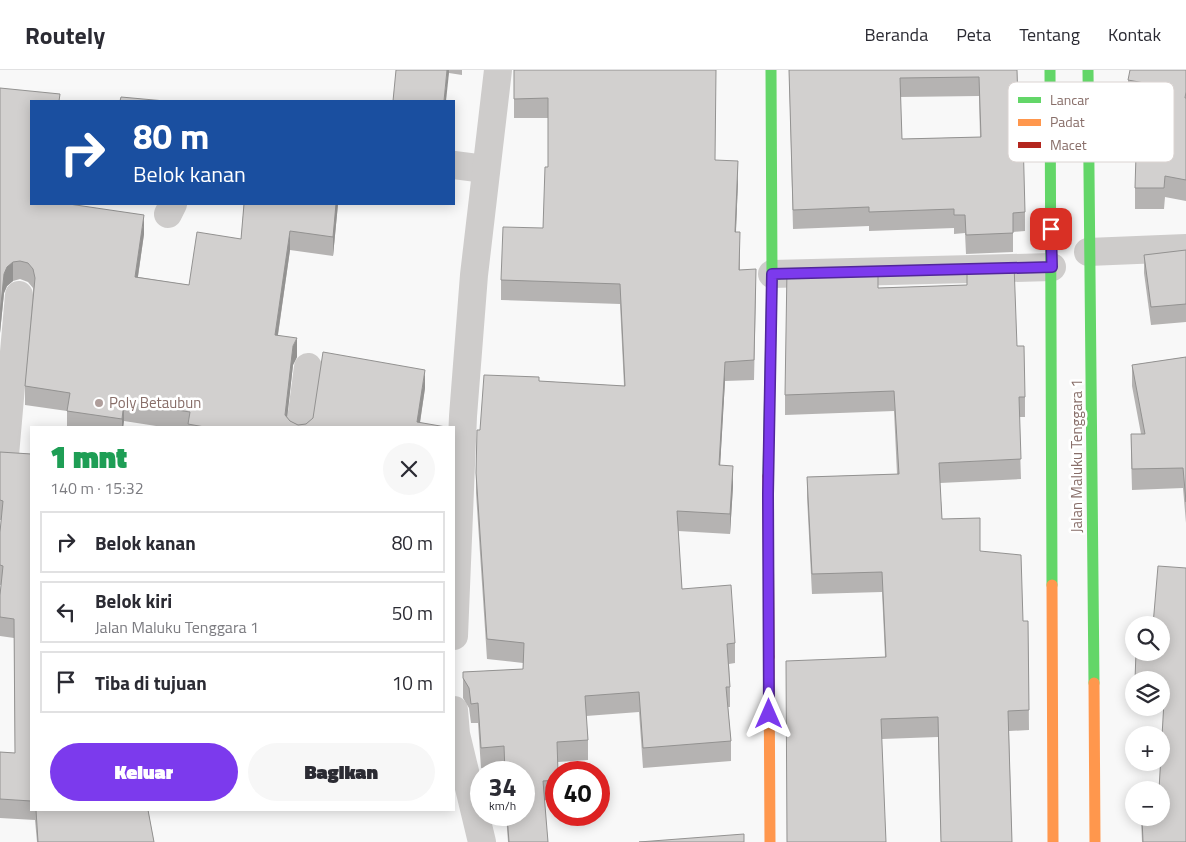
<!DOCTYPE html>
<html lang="id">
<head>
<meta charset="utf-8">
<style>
	:root { --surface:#fff; --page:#f7f7f7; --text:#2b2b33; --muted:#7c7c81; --line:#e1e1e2; --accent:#7c3aed }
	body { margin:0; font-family:"Titillium Web",sans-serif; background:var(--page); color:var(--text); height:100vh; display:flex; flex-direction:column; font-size:19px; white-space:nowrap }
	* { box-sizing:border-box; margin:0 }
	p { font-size:16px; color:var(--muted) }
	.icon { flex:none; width:28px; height:28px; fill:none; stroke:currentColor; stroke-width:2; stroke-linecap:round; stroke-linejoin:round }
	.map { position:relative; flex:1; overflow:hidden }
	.details { position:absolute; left:30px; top:356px; width:425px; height:385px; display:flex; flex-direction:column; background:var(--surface); border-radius:0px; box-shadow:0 2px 12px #0003 }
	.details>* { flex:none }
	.hud { position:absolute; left:30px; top:30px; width:425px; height:105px; border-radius:0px; box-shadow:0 2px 12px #0003; background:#1a4fa0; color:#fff; overflow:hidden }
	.fabs { position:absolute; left:1125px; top:546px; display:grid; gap:10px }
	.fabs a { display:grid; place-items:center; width:45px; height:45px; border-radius:50%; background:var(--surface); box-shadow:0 2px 12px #0003; font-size:25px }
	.speed { position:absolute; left:470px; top:691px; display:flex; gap:10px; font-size:25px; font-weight:700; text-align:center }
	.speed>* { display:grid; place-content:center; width:65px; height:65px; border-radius:50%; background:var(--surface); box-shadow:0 2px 12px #0003; line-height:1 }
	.speed small { font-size:12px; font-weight:400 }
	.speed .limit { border:8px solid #d22; background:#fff; color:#111 }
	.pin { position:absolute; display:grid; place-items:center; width:42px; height:42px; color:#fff; margin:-21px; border-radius:10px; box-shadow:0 2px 8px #0006 }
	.me { position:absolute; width:55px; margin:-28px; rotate:0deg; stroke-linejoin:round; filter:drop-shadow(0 0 4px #0008) }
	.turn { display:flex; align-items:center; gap:18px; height:105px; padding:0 20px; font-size:22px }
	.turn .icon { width:65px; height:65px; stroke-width:2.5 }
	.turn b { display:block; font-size:35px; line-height:42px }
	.round { display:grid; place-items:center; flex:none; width:52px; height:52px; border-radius:26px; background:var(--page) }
	.overview { display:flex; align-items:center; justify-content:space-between; height:85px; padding:0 20px }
	h1 { font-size:30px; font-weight:800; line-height:38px; color:#1e9e55 }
	.action { display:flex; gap:10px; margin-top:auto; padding:10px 20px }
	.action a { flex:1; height:58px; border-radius:30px; background:var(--accent); color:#fff; font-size:20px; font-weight:800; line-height:58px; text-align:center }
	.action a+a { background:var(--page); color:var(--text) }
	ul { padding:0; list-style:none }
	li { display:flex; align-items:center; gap:15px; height:62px; margin:0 10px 8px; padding:0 10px; border:2px solid var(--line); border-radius:0px }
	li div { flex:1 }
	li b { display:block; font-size:19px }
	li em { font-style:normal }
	header { display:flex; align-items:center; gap:30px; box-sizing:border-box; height:70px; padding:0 25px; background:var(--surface); border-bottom:1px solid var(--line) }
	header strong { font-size:24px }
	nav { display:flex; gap:28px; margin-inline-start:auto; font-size:18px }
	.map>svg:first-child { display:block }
</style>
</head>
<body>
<header>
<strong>Routely</strong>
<nav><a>Beranda</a><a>Peta</a><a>Tentang</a><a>Kontak</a></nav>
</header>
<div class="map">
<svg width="1186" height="772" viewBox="0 0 1186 772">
	<rect width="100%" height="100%" fill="#f8f8f8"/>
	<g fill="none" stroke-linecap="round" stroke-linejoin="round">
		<g stroke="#cecccb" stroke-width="28">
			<path d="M454,95l31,4"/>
			<path d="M168,144l5,-10"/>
			<path d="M1088,182l98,-4"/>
			<path d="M772,204l280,-7"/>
			<path d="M300,358l8,-61"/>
			<path d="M5,385l14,-160"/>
			<path d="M454,566l9,-220 11,-141 24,-205"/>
			<path d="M454,640l2,24 26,108"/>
		</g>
		<g stroke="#63d668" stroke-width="11">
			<path d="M1050,0l2,515"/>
			<path d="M1088,0l6,613"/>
			<path d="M768,406l4,-202 -1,-204"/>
		</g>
		<g stroke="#ff974d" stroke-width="11">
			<path d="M1052,515l1,257"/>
			<path d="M769,587l1,185"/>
			<path d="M1094,613l1,159"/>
		</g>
		<path stroke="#b3261e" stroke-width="11" d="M768,406l1,181"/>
	</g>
	<g fill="#b5b3b2" fill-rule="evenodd">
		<path d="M396,0h66v5l-13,-2z"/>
		<path d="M514,0l201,90 23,21 -2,51 4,20v18l16,19 -2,91 -29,1 -5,84 13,21 -3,48 -52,-3 4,58 53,54v20l-6,1 1,23v20h-2l3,34v20l-88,7 -4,-56 -53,4 2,24v20l-30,2 -2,10v28h-12l4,42h-40l-2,-27h18v-43h-20v-6l-23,2 -3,-45h-7l-2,-15 -6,-10v-26l60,-3v-6l-36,-4 -11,-166v-20l4,-43 59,-49 85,5 -4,-82 -119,-4v-20l42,-52 5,-61v-49h-34z"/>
		<path d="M789,0h228l2,66 6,76v19l-12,1v20l-47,2 -1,-21 -11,1v-6l-85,3v-5l-76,3zM979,26l1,41 -78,2 -2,-42z"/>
		<path d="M1186,0v131l-21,-4 -1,12h-29v-21l4,-33 8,-51 -19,-3v-21z"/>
		<path d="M0,18l60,13h-29l39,103 74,30 -6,43 51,8 52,-46 3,-35h94l-5,52 -43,-6 -12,85 19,22 -4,8 -6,52 3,4 8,4 8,-1 119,-36 -5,35 26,5h-277l-45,-7 -1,7h-56v-17l-42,-6v-19l8,-95v-3l-5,-6 -8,-3 -7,2 -6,5 -3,7 -4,40z"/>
		<path d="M1186,180v72l-35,3 -7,-52v-18z"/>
		<path d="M967,195l50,81 8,51v20h-6l2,62 -81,4 2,36 38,32 43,70h5l1,109 -20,1 3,111h-71l-3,-105 -56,2 -95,103 98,-185 -3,-65 -70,2 -5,-97v-20l90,-3 -3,-63 -109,4v-20l93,-107 89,-3z"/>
		<path d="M1186,287v166l-3,-35 -51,2 -1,-36v-20h10l-9,-48v-21z"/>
		<path d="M0,382l31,2v356h117l6,32h-117l-2,-22 -35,-2v-66l15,1 -1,-115 -14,-2v-41l1,-10h-1v-53l1,-12h-1z"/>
		<path d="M1161,582l25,190h-44l-1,-24h20l3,-114h-3z"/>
	</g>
	<g fill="#939291">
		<path d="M447,0h2v3l-3,28h-2z"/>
		<path d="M738,91v20l-3,71v-20z"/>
		<path d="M336,134h2l-5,52v-19z"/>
		<path d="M144,145v19l-9,62v-19z"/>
		<path d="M290,161v19l-15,104v-19z"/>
		<path d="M13,192v19l-6,5 -3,7 -4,40v-19l4,-40 3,-7z"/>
		<path d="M297,268v19l-4,8 -7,63 -1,-13 8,-69z"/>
		<path d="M725,292v19l-6,104v-20z"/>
		<path d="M425,300v18l-6,40 -2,-6z"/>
		<path d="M124,332v19l-1,7h-1v-9z"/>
		<path d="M733,396v20l-3,48v-20z"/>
	</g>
	<g fill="#d2d0cf" stroke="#939291" fill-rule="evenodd">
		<path d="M396,0h51l-3,31h-51z"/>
		<path d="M514,0h202l-1,90 23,1 -3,71h5l-1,38 17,-1 -2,91 -29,2 -6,103 14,1 -3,48 -53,-3 5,78 49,-4 4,58 -8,1 3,43h-4l5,54 -88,7 -4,-56 -54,4 3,44 -31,2 1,30h-2v8l-13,1 5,61h-39l-2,-27h17v-43h-19l-1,-26 -23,2 -3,-45 -7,1 -2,-16 -6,-10v-6l60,-3 1,-26 -37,-4 -11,-166 1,-43h3l4,-55 55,2v4l86,5 -5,-102 -119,-4 2,-53 40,1 2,-61h3v-69l-34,1z"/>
		<path d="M789,0h228l2,66h4l2,76 -12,1v20l-47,2 -1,-20h-11v-6l-85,3v-5l-76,3zM979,7l2,60 -79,2 -2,-61z"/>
		<path d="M1130,0h56v22l-1,6h1v82l-21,-4 -1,12h-29l1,-33h3l11,-71 -22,-4z"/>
		<path d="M0,18l60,6 -1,7h-28v103h38l75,11 -9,62 54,8 8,-53 44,7 3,-35h92l-3,33 -43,-6 -15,104 22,3 -4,8 -8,69 5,6 8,4 8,-1 7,-6 10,-66 102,18 -8,52 29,5v1h-236l-22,-4 2,-12 -66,-10 -2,17 -55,-8 3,-18 -45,-7 10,-108 -2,-9 -5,-6 -8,-2 -7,1 -6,5 -3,7 -4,40z"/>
		<path d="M121,27l44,4h-45z"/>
		<path d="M1186,180v54l-35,3 -7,-52z"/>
		<path d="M1014,194l3,82h7l1,51h-6l2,62 -82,4 3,56 38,-1v33l41,4 2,66h5l1,89 -21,1 4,131h-71l-3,-125 -57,2 5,123h-99l-1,-181 100,-4 -4,-85 -70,2 -5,-97 92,-3 -5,-83 -109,4 2,-126 91,-2v21l89,-3v-20z"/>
		<path d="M1186,287v145l-3,-34 -51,1 -1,-35h14l-13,-69z"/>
		<path d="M0,382l31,2v347l-31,-2v-47l15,1 -1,-134 -14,-2v-22l3,-29 -3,-1v-33l3,-31 -3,-1z"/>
		<path d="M1158,496l28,2v274h-43l-1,-24h19v-28h-2l6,-107h-4v-3h-26l1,-28h25v-27h-8z"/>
		<path d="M36,740h112l6,32h-116z"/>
		<path d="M744,764v8h-105z"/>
	</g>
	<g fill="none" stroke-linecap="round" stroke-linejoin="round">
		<g stroke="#51269a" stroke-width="12">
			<path id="route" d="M769,644l-1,-220 4,-220 280,-7 -1,-38"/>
		</g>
		<use href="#route" stroke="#7c3aed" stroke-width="9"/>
	</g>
	<circle fill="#af9e9b" stroke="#fff" stroke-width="2" cx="99" cy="333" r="5"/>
	<g text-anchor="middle" stroke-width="5" stroke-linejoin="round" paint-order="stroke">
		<g font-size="15" fill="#886e69" stroke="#fff" text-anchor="start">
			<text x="109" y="338">Poly Betaubun</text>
		</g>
		<g font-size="15" fill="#886e69" stroke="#fff">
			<text transform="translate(1077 386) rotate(-90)" y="5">Jalan Maluku Tenggara 1</text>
		</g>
	</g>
	<rect x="1008" y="12" width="166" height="80" rx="8" fill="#fff" stroke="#dbd4d2" stroke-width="1"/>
	<rect x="1018" y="27" width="23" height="6" fill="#63d668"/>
	<rect x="1018" y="49" width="23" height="7" fill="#ff974d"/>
	<rect x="1018" y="72" width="23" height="6" fill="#b3261e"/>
	<g font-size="14" fill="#886e69">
		<text x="1050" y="35">Lancar</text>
		<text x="1050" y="57">Padat</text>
		<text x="1050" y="80">Macet</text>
	</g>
</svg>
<div class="fabs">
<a><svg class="icon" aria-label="search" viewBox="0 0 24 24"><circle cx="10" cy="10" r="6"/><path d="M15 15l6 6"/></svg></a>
<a><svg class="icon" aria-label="layers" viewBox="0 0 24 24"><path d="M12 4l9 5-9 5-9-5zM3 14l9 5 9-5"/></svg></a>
<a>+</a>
<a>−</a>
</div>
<div class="speed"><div>34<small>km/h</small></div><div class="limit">40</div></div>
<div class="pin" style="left:1051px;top:159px;background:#d93025"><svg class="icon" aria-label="arrive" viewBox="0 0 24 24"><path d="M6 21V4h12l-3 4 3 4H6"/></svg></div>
<svg class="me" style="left:769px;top:644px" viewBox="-20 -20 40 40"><path d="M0-17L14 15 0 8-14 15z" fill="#7c3aed" stroke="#fff" stroke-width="4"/></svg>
<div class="hud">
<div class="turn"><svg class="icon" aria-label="right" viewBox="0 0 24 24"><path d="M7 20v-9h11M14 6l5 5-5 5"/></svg><div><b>80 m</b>Belok kanan</div></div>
</div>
<section class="details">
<div class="overview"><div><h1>1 mnt</h1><p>140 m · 15:32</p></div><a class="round"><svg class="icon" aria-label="close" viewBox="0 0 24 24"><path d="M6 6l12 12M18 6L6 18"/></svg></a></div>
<ul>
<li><svg class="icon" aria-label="right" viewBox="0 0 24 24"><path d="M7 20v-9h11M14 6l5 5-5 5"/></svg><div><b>Belok kanan</b></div><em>80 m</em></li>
<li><svg class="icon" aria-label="left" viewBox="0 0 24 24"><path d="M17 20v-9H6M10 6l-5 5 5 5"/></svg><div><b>Belok kiri</b><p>Jalan Maluku Tenggara 1</p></div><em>50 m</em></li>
<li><svg class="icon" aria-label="arrive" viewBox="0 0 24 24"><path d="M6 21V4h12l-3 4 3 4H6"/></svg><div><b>Tiba di tujuan</b></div><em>10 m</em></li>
</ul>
<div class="action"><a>Keluar</a><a>Bagikan</a></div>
</section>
</div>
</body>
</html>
